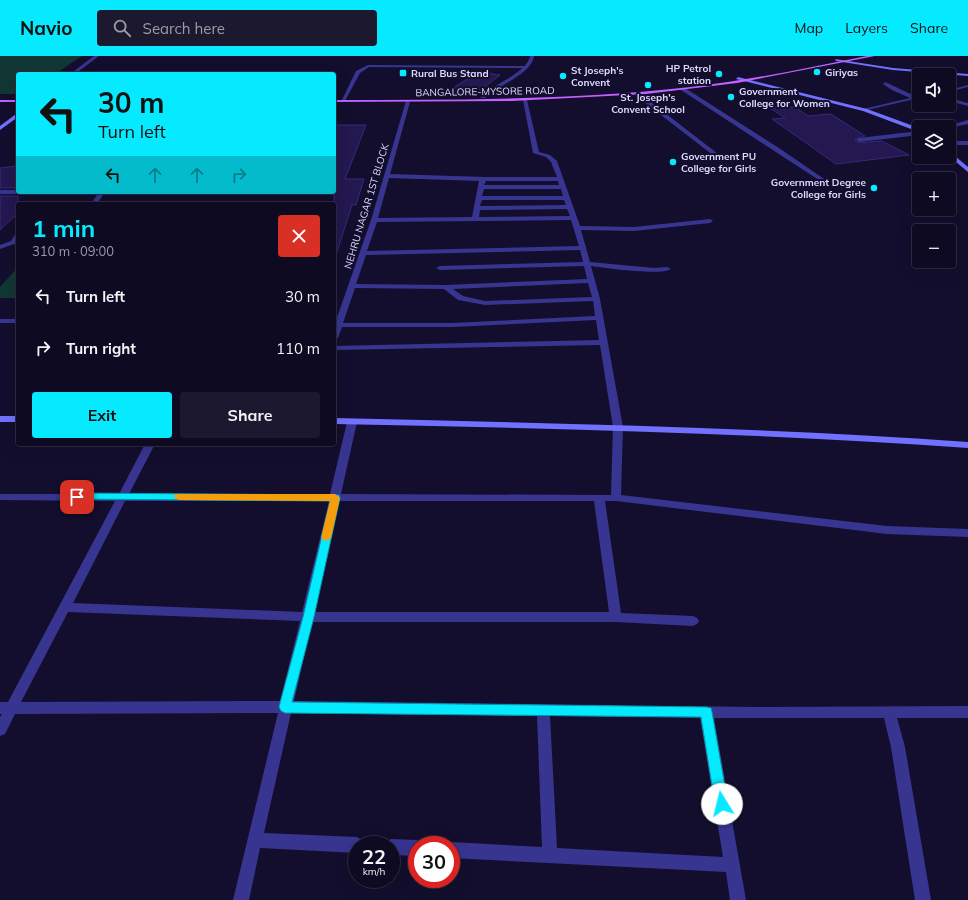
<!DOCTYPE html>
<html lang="en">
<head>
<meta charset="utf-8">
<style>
	:root { --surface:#0e0a22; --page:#1c182f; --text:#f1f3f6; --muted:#9b9aa5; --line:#2e2b40; --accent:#06eaff }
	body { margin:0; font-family:Mulish,sans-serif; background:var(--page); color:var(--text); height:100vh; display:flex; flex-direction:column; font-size:15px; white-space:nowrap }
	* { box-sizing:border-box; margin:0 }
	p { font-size:13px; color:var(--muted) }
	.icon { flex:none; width:22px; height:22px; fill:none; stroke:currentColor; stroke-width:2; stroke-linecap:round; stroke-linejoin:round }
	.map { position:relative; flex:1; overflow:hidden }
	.details { position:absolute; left:16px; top:146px; width:320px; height:244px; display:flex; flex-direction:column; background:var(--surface); border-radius:4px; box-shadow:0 4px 16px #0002,0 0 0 1px var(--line) }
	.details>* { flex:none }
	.banner { position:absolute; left:16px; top:16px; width:320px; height:122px; border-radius:4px; box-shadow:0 4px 16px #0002,0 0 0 1px var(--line); background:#06eaff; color:#111; overflow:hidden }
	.fabs { position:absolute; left:912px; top:12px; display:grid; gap:8px }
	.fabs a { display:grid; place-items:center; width:44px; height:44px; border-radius:4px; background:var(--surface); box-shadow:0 4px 16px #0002,0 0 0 1px var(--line); font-size:20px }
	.speed { position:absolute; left:348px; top:780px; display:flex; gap:8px; font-size:20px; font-weight:700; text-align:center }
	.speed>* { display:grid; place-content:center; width:52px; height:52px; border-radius:50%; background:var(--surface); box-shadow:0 4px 16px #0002,0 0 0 1px var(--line); line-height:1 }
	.speed small { font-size:10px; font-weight:400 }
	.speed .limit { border:6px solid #d22; background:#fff; color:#111 }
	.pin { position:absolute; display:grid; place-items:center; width:34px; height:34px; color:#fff; margin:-17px; border-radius:8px; box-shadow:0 2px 6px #0006 }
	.me { position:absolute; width:44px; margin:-22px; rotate:351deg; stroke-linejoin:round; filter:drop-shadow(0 0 3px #0008) }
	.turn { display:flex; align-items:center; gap:14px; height:84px; padding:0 16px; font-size:18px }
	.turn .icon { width:52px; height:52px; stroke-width:2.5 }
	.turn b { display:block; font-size:28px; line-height:34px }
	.lanes { display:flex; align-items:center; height:38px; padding:0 16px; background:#0003; justify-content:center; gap:20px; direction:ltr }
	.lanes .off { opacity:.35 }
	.round { display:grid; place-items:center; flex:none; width:42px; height:42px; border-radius:4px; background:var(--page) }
	.summary { display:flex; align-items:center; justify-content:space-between; height:68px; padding:0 16px }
	h1 { font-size:24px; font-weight:700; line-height:30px; color:var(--accent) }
	.button { display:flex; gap:8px; margin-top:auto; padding:8px 16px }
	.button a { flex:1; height:46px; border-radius:4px; background:var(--accent); color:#111; font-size:16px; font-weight:700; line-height:46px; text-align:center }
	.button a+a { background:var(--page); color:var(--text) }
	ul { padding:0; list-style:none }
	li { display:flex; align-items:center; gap:12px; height:52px; padding:0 16px }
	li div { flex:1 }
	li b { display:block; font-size:15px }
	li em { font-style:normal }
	header { display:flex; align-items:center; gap:24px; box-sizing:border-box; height:56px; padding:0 20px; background:var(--accent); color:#111 }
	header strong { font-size:19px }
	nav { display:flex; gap:22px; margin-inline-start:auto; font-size:14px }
	.search { width:280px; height:36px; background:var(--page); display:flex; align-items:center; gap:10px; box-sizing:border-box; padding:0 14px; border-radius:4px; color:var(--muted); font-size:15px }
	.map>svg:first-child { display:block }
</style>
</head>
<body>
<header>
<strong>Navio</strong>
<div class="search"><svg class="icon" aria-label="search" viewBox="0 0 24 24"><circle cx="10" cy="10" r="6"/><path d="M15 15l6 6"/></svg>Search here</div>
<nav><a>Map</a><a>Layers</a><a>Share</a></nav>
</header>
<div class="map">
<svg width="968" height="844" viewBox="0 0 968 844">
	<rect width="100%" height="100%" fill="#130e2d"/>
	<g fill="#113735">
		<path d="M0,0h82l-27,18h-37v20h-18z"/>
		<path d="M18,211v31h-18v-11z"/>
	</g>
	<g fill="#23184f" stroke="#38287e">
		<path d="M478,16l22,3 -19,15 -28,-2z"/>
		<path d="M795,51l13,9 23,-2 34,22 -10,3v1l3,3 24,-2 27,14 -73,9 -64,-45 13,-1 -15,-10z"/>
		<path d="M334,69h32l-21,54h19l-8,26h-4l-15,47 -3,-1z"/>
		<path d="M18,110v22h-18v-20z"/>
		<path d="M0,140h18v17l-18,17z"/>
	</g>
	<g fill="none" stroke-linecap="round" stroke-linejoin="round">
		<g fill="#373590" fill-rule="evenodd">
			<path d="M368,9l159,1 2,1 -2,1 -158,-1 -9,6 -15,28 -4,1 15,-31z"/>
			<path d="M0,134h18v2h3l-3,2h-18z"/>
			<path d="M99,136h6l-8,12h-6z"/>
			<path d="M18,176v13l-4,-1 -14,5v-4l11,-4 5,-8z"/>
			<rect x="0" y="263" width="18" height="4"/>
		</g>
		<g fill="#373590" fill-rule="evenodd">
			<path d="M94,0h5l-24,18h-5z"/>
			<path d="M530,0h4v1c-4,18 -36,28 -49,41h-4v-2c13,-12 47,-24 49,-40z"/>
			<path d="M885,26l30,14h4v2l-56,13v-2l47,-11 -18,-8 -9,-6z"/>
			<path d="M968,29v2l-19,5v-2z"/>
			<path d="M681,32h4l94,60 51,35 -5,1 -144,-94z"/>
			<path d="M635,37h4l83,64v2h-4l-83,-64z"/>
			<path d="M949,42l19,5v3l-19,-5z"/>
			<path d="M525,43l2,1 12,52 11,3 7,6 23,65 54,1 76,-8 3,2 -3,2 -76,8 -53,-1 9,32 64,6 13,-1 4,2c-10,7 -65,-1 -80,-3l9,33 23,128 -2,68 266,31 81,3v8l-81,-3 -271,-33h-11l16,112 72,3 4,2 2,3 -2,3 -4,2 -77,-4h-304l-18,79 462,6 212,-1v12h-71l8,29 26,153h-16l-24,-153 -7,-29h-170l32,182h-16l-4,-28 -275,-14v-13h-6l6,-3 91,5 -5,-131 -246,-3 -27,120 93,4 5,3 3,5h-8v8l-97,-5 -11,52h-16l45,-187 -263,1 -10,20 -5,2v-19l2,-3h-2v-12h8l107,-201 -115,-1v-6h119l26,-50h10l-26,50h201l17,-72 5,-3 5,3 -16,72 270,1 2,-68 -13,-82 -266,5v-4l265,-6 -3,-20 -144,7h-110l-4,11 -4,2v-14l37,-106 35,-119 4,1 -20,72 95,3h72l-6,-15 -5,-5 -13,-4 -10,-53zM389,122l90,3 -7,36 -94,1zM486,125h72l1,4h-75zM484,133h77l2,7h-81zM482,144h82l2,5 -86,1zM567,153l3,7 -91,1 1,-7zM571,164l8,26 -212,5 10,-29zM580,194l3,12 -143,4 -4,2 4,2 144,-4 3,13 -141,6 -90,-1 10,-29zM588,227l4,14 -107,4 -22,-5 -10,-7zM355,232l89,1 14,11 27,5 108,-4 2,15 -143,7h-109zM125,445h204l-27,111 -229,-9zM339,445h255l15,111h-295zM68,556l232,9 -20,80 -259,1zM550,660l150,2 23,139 -166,-9z"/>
			<path d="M968,64v4l-19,4 -5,-1z"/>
			<path d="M919,75v4l-60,7 -3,-2 3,-2z"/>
			<rect x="949" y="85" width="19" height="4"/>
			<path d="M391,783l26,1 5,3 1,2h-6v11l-26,-1v-10h-7l2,-3z"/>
		</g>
		<g fill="#7271ff" fill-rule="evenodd">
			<path d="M835,3l58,9 75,6v2l-75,-6 -57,-9z"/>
			<path d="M738,21l129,32 52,19v4l-56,-21 -127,-32z"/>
			<path d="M16,58h2v3l-18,13v-4z"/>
			<path d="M949,95l19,16v5l-19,-16z"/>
			<rect x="0" y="360" width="18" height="6"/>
			<path d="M334,362c211,5 423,9 634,24v6c-211,-15 -422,-20 -634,-24z"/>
		</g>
		<g fill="#c161ff" fill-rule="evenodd">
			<path d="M867,0h8l-138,27 -91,11 -134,7 -178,1v-2c119,0 238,0 357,-13 59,-7 117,-19 176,-31z"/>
			<rect x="0" y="44" width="18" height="2"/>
		</g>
	</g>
	<path fill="#06eaff" stroke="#0498a6" d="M77,437l262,2 1,3 -26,119 -22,85 414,5 5,1 1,4 16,92 -2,4 -4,2 -5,-2 -2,-4 -14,-87 -416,-4 -4,-2 -2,-4 24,-90 27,-116 -257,-2 -1,-2 1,-3z"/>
	<path fill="#f59e0b" d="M175,438h160l5,4 -9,40 -5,3 -5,-3 9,-37 -151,-1 -5,-3z"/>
	<g fill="#06eaff" stroke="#130e2d" stroke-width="1.5">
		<circle cx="817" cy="16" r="4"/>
		<rect x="399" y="13" width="8" height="8" rx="2"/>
		<circle cx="719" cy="18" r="4"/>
		<circle cx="563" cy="20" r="4"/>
		<circle cx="648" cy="29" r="4"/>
		<circle cx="731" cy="41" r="4"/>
		<circle cx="673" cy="106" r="4"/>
		<circle cx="874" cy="132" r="4"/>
	</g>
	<g text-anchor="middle" stroke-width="4" stroke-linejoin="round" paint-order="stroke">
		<g font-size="10" font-weight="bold" fill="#dedaff" stroke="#130e2d" text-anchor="start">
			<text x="711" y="16" text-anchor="end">HP Petrol<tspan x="711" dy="12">station</tspan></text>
			<text x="571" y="18">St Joseph's<tspan x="571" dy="12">Convent</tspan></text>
			<text x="825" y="20">Giriyas</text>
			<text x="411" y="21">Rural Bus Stand</text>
			<text x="739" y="39">Government<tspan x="739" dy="12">College for Women</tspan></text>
			<text x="648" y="45" text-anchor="middle">St. Joseph's<tspan x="648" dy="12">Convent School</tspan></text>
			<text x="681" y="104">Government PU<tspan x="681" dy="12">College for Girls</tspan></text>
			<text x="866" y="130" text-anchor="end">Government Degree<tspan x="866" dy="12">College for Girls</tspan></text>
		</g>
		<g font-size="10" fill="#dedaff" stroke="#130e2d">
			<text transform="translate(485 35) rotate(-1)" y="4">BANGALORE-MYSORE ROAD</text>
			<text transform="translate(366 150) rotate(-73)" y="4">NEHRU NAGAR 1ST BLOCK</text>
		</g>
	</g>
</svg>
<div class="fabs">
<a><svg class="icon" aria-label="sound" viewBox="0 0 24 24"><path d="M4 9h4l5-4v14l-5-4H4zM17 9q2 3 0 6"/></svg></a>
<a><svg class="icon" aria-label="layers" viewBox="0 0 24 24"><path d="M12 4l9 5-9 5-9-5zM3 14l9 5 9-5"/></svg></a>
<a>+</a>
<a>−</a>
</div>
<div class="speed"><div>22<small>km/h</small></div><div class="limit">30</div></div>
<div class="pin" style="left:77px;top:441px;background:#d93025"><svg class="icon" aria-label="arrive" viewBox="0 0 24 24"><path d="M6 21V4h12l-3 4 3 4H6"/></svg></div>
<svg class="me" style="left:722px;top:748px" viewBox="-20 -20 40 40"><circle r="19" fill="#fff"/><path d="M0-13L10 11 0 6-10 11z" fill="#06eaff"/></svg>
<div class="banner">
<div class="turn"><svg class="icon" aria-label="left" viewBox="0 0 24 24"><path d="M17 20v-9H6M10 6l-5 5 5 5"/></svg><div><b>30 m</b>Turn left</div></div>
<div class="lanes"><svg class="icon" aria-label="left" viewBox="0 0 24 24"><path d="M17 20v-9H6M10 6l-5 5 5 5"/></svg><svg class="icon off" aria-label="ahead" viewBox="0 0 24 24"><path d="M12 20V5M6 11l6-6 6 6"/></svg><svg class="icon off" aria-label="ahead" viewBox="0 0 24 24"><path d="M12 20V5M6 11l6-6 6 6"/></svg><svg class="icon off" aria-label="right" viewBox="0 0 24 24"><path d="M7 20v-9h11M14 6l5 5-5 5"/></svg></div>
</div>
<section class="details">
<div class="summary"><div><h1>1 min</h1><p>310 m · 09:00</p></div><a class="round" style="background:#d93025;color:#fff"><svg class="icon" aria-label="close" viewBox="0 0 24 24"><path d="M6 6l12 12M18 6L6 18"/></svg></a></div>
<ul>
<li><svg class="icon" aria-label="left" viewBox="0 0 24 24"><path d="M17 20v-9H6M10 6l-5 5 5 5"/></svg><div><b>Turn left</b></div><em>30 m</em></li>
<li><svg class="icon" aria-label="right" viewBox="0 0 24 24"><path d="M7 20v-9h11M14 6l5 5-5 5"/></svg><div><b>Turn right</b></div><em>110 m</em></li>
</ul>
<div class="button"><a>Exit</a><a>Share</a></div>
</section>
</div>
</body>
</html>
